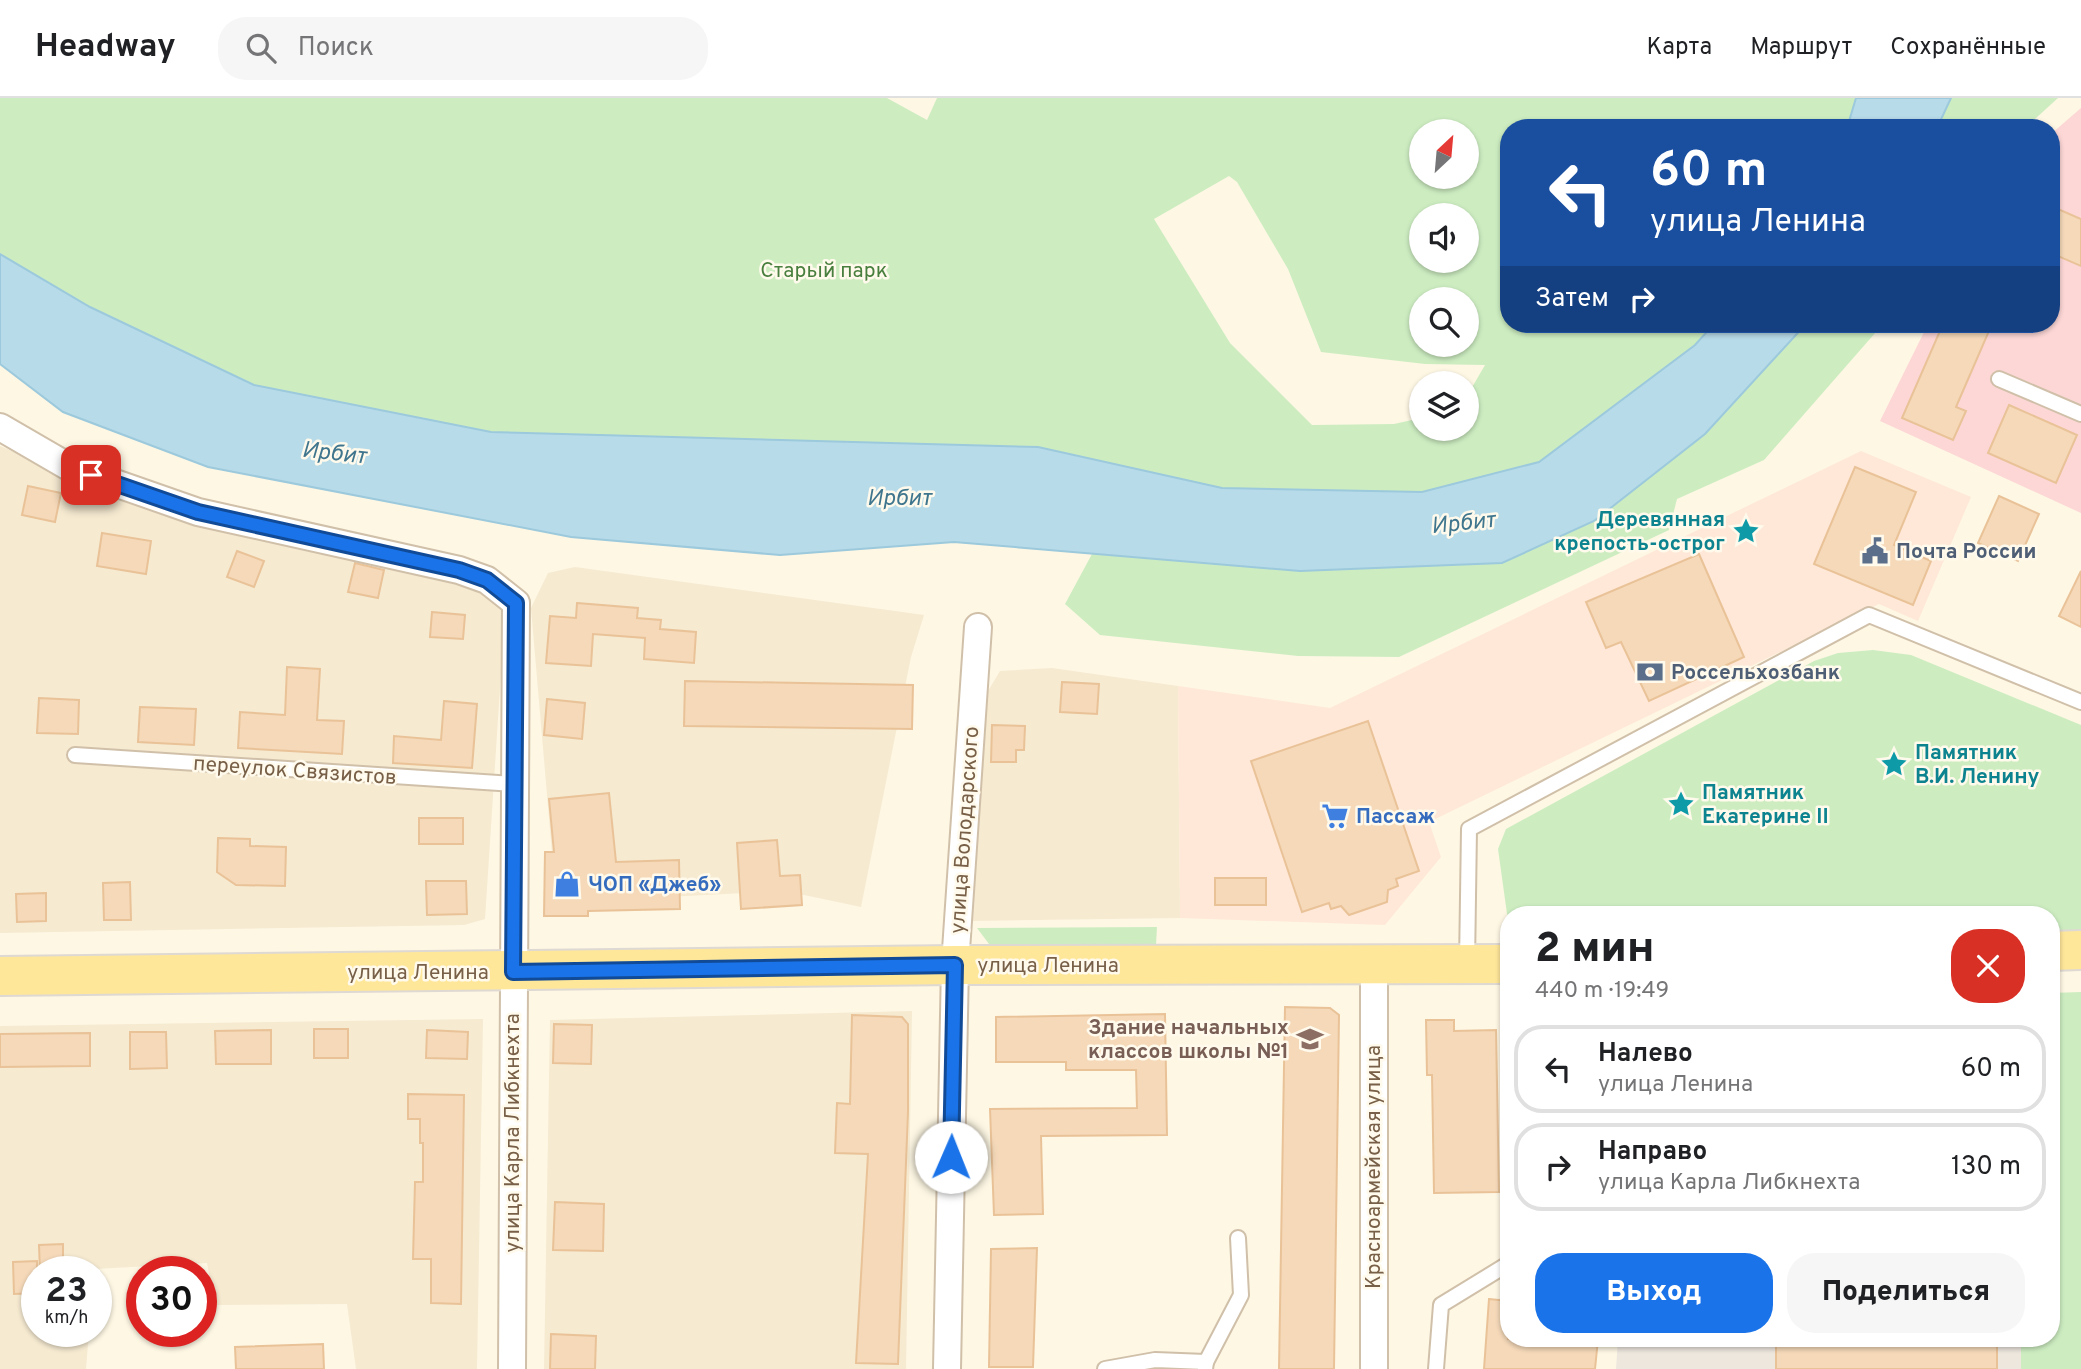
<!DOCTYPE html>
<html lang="ru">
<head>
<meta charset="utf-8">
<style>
	:root { --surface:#fff; --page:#f6f6f6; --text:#202124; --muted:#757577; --line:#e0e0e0; --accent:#1a73e8 }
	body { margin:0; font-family:Overpass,sans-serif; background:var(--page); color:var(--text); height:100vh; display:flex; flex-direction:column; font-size:26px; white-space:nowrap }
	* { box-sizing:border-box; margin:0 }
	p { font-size:23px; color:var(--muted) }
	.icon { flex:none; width:38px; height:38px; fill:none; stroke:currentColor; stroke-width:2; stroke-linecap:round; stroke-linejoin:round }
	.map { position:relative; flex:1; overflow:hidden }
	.drawer { position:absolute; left:1500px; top:808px; width:560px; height:441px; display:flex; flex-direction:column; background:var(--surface); border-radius:28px; box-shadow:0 2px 5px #0004 }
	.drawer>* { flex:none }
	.banner { position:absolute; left:1500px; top:21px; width:560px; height:214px; border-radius:28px; box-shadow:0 2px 5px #0004; background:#1a4fa0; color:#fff; overflow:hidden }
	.needle { width:46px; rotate:26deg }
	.fabs { position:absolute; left:1409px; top:21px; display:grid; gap:14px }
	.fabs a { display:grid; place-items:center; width:70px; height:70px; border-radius:50%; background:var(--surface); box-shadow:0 2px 5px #0004; font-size:35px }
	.speed { position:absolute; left:21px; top:1158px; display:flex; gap:14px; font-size:35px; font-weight:700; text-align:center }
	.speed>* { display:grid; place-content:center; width:91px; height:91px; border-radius:50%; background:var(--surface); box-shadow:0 2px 5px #0004; line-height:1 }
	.speed small { font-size:18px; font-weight:400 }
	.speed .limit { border:10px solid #d22; background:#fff; color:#111 }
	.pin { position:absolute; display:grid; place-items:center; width:60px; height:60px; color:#fff; margin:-30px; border-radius:14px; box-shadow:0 4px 10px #0006 }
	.me { position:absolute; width:77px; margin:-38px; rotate:1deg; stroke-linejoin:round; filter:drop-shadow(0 0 5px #0008) }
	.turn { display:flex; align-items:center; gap:24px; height:147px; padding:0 35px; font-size:32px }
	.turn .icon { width:91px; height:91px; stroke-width:2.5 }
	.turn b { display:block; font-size:49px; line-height:60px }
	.then { display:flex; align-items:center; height:66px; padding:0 35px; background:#0003; gap:14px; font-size:26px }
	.round { display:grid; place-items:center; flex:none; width:74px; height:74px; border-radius:28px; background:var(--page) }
	.overview { display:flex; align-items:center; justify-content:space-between; height:119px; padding:0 35px }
	h1 { font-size:42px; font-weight:800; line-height:52px }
	.action { display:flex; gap:14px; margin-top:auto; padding:14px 35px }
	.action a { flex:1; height:80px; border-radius:28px; background:var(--accent); color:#fff; font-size:28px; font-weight:800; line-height:80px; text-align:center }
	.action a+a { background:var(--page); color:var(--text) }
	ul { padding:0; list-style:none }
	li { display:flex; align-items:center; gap:21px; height:88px; margin:0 14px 10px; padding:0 21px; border:4px solid var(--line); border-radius:28px }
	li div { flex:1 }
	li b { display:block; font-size:26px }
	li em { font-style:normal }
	header { display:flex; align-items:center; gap:42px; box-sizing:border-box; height:98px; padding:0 35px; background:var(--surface); border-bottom:2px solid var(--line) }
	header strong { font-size:33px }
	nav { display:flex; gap:38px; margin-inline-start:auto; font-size:24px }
	.search { width:490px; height:63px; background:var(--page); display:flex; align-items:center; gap:18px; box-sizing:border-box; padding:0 24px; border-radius:28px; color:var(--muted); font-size:26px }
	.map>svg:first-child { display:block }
</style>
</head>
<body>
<header>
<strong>Headway</strong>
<div class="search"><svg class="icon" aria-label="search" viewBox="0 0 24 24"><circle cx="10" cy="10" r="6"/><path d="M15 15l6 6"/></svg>Поиск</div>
<nav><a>Карта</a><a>Маршрут</a><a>Сохранённые</a></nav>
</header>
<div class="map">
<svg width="2081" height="1271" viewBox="0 0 2081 1271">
	<rect width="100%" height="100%" fill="#fef7e4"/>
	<g fill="#f6ead1">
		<path d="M0,348l160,67 313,75 32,23 -20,308 -21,6 -464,8z"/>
		<path d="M575,469l349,48 -13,42 -50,250 -76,-16 -139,7 -92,-22 -23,-268 17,-35z"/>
		<path d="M1052,570l126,18 2,232 -208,3 16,-230 12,-20z"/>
		<path d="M912,913l-6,358h-362l6,-349z"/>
		<path d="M483,921l-6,350h-121l-9,-65 -132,1 -8,-42 -113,6 -1,3h-56v60h52l-3,37h-86v-343z"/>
	</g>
	<path fill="#ffe8d7" d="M1861,353l110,46 -53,124 -39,-17 -450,218 12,35 -56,68 -205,-7 -2,-232 152,22z"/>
	<path fill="#ede7de" d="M1618,1241h403v30h-405z"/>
	<path fill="#fcd7d6" d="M2081,10v405l-201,-92 48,-97h123v-190z"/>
	<g fill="#cdedc1" fill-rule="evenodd">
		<path d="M0,0h887l40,22 10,-22h919l-9,30h-339v196h206l-19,21 -156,117 -117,30 -200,-4 -184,-41 -547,-15 -237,-47 -164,-78 -90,-53zM1421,33h45v46h-45zM1229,78l8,6 51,87 33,83 104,12 60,1 -18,31 -1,33h-45v-11l-27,6 -82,1 -82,-82 -76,-124zM1421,117h45v46h-45zM1421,201h45v46h-45z"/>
		<path d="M1951,0h107l-33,30h-88z"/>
		<path d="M1806,226h77l-119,136 -87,39 -8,31 -270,127 -101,-1 -198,-21 -35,-31 27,-50 208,17 294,-50 111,-87z"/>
		<path d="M1873,552l38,5 170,70v205l-30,1v-16h-543v6l-10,-72 8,-20 308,-168 24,-8z"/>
		<path d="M1157,829l-1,18 -153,3 -14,-4 -12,-16z"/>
		<path d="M2081,894v377h-60v-30h30v-346z"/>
	</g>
	<g fill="#b7dbe9" stroke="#9cc9dc" stroke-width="2">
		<path d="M1856,0h95l-14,30h-90z"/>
		<path d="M0,156l90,53 164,78 237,47 547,15 184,41 200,4 117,-30 156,-117 19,-21h92l-101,110 -111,87 -92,42 -202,8 -346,-29 -174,13 -209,-18 -363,-70 -145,-55 -63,-48z"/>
	</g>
	<g fill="#f5d9b9" stroke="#e9c298" stroke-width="2">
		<path d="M2051,108l30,13v47l-30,-13z"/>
		<path d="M1943,226h49l-36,83 10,4 -13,29 -51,-22z"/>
		<path d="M2009,307l68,30 -21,48 -68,-30z"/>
		<path d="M1855,369l61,25 -22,53 37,16 -18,44 -99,-41z"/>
		<path d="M28,388l33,7 -6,29 -33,-7z"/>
		<path d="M1999,398l40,18 -21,47 -40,-18z"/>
		<path d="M102,435l49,8 -5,33 -49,-8z"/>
		<path d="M237,453l27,10 -10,26 -27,-10z"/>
		<path d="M1699,456l45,103 -95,44 -28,-59 -15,6 -20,-46z"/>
		<path d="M355,465l29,7 -6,28 -30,-6z"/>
		<path d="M2081,473v56l-22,-11z"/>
		<path d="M577,505l61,5 -1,10 24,2 -1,9 36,3 -2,31 -50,-4 1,-21 -52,-4 -2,32 -45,-3 4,-47 26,2z"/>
		<path d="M432,514l33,3 -2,24 -33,-2z"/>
		<path d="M287,569l33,2 -3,51 27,1 -2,33 -104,-6 2,-36 45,3z"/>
		<path d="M685,583l228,4 -1,44 -228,-3z"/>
		<path d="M1062,584l37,2 -2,30 -37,-2z"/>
		<path d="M39,600l40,2 -1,34 -41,-1z"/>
		<path d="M547,601l38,4 -3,36 -38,-4z"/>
		<path d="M444,603l33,3 -5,64 -79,-5 1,-27 47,4z"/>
		<path d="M140,609l56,2 -2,36 -56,-3z"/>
		<path d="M1368,623l51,150 -23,8 2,7 -10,4 -1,12 -38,13 -8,-9 -10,3 -2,-6 -27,9 -51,-151z"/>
		<path d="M992,627l33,1 -1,24h-8v12h-25z"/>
		<path d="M609,695l7,69 63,-2 1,49 -92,2v5h-44l1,-64h9l-5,-53z"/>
		<rect x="419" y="720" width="44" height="26"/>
		<path d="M218,740l32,1v7l36,1 -1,39 -49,-1 -19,-13z"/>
		<path d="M777,742l3,36 20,-1 2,30 -61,4 -4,-66z"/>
		<rect x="1215" y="780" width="51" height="27"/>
		<path d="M426,783h40l1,33 -40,1z"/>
		<path d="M130,784l1,38h-27l-1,-37z"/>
		<path d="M46,795v28l-29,1 -1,-28z"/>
		<path d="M1285,909l45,1 9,7 -5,354h-55z"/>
		<path d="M1165,916l2,121 -126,1 2,78 -49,1 -4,-106 147,-1 -1,-38h-70v-8h-70v-45z"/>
		<path d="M852,917l50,2 6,7v88l-10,252 -42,-1 12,-209 -33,-1 2,-50 13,1z"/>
		<path d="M1426,922h28v11l42,-1 3,162 -65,1 -2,-118h-5z"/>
		<path d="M554,926l38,1 -1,39 -38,-1z"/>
		<rect x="314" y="931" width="34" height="29"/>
		<path d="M271,932v34h-55l-1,-33z"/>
		<path d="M427,932l41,2 -1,27 -41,-1z"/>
		<path d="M130,934h36l1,36 -37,1z"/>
		<path d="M90,935v33l-90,1v-33z"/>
		<path d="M408,996l56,1 -3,209 -30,-1v-44h-18l2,-77h8v-39h-3v-24h-12z"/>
		<path d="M555,1104l49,2 -1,47 -50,-1z"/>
		<path d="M63,1146v28h-23l-1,-27z"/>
		<path d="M1037,1150l-4,119h-44l2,-118z"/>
		<path d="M37,1163v32l-23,1 -1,-32z"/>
		<path d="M1489,1201l19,2v38h90l-3,30h-111z"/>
		<path d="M551,1236l45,2 -1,33h-45z"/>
		<rect x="1776" y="1241" width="221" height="30"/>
		<path d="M323,1246l1,25h-88l-1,-22z"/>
	</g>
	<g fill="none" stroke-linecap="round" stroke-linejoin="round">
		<g stroke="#d0c0a9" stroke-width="18">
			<g id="lane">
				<path d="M1999,281l82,35"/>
				<path d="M75,657l439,29"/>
				<path d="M1467,866l2,-135 400,-214 212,87"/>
				<path d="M1206,1264l35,-67 -3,-57"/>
				<path d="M1105,1271l50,-9 51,2 -1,7"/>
				<path d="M1436,1271l5,-64 67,-41"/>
			</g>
		</g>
		<g stroke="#d0c0a9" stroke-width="30">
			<g id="street">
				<path d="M0,329l69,40 129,45 261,58 28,10 29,23 -4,766"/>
				<path d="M947,1271l8,-404 23,-338"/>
				<path d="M1374,1271v-403"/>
			</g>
		</g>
		<g stroke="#dfd9d3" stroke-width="42">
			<g id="primary">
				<path d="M2051,853l30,-1"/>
				<path d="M0,878l955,-11 553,-1"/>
			</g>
		</g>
		<use href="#lane" stroke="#fff" stroke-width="14"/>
		<use href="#street" stroke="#fff" stroke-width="26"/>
		<use href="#primary" stroke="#ffe79a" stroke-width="38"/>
	</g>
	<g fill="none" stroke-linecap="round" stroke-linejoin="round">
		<g stroke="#114b97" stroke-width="18">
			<path id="route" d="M91,377l107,37 261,58 28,10 29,23 -3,369 442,-7 -4,192"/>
		</g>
		<use href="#route" stroke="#1a73e8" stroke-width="12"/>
	</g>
	<defs>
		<g id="sight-bare" transform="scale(2.1)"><path d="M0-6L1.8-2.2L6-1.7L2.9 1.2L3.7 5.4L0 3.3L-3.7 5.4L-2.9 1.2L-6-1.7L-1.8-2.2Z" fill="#0f9aa8" stroke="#fffaec" stroke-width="2.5" paint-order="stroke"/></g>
		<g id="civic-bare" transform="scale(2.1)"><path d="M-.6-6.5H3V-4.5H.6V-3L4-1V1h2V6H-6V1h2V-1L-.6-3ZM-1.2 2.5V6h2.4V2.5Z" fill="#5c6f8a" stroke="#fffaec" stroke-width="2.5" paint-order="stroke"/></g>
		<g id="bank-bare" transform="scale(2.1)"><path d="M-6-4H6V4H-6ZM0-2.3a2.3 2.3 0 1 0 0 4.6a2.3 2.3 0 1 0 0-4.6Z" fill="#5c6f8a" stroke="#fffaec" stroke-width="2.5" paint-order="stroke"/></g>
		<g id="supermarket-bare" transform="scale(2.1)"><path d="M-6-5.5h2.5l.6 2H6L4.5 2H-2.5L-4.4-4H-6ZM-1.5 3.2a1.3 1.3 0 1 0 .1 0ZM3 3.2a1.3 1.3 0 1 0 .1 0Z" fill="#3f7fe0" stroke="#fffaec" stroke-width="2.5" paint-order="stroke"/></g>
		<g id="shop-bare" transform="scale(2.1)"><path d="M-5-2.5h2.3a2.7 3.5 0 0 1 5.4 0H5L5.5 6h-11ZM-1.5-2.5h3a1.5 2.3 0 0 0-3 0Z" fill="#3f7fe0" stroke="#fffaec" stroke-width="2.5" paint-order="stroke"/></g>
		<g id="school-bare" transform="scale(2.1)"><path d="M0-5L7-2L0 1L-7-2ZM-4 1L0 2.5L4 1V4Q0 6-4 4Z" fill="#8d6e63" stroke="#fffaec" stroke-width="2.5" paint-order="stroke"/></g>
	</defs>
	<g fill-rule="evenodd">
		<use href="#sight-bare" x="1746" y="433"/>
		<use href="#civic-bare" x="1875" y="453"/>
		<use href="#bank-bare" x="1650" y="574"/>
		<use href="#sight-bare" x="1894" y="666"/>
		<use href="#sight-bare" x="1681" y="706"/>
		<use href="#supermarket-bare" x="1335" y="718"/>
		<use href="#shop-bare" x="567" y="786"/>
		<use href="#school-bare" x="1310" y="941"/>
	</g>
	<g text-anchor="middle" stroke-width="5" stroke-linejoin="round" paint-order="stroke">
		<g font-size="21" fill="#497f3e" stroke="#fffaec">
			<text x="824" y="179">Старый парк</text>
		</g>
		<g font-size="21" font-weight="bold" fill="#0d838f" stroke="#fffaec" text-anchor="start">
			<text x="1725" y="428" text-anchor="end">Деревянная<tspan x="1725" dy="24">крепость-острог</tspan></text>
			<text x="1915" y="661">Памятник<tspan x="1915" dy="24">В.И. Ленину</tspan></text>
			<text x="1702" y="701">Памятник<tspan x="1702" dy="24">Екатерине II</tspan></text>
		</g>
		<g font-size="21" font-weight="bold" fill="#4e5e75" stroke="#fffaec" text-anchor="start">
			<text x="1896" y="460">Почта России</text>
			<text x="1671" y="581">Россельхозбанк</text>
		</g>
		<g font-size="21" fill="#785f47" stroke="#fffaec">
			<text transform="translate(295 672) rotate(4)" y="7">переулок Связистов</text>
			<text transform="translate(964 732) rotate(-86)" y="7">улица Володарского</text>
			<text x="1048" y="874">улица Ленина</text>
			<text x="418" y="881">улица Ленина</text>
			<text transform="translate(512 1035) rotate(-90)" y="7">улица Карла Либкнехта</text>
			<text transform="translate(1373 1069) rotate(-90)" y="7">Красноармейская улица</text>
		</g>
		<g font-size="21" font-weight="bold" fill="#366cbe" stroke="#fffaec" text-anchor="start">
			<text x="1356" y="725">Пассаж</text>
			<text x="588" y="793">ЧОП «Джеб»</text>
		</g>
		<g font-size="21" font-weight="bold" fill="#785e54" stroke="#fffaec" text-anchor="end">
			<text x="1289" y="936">Здание начальных<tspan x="1289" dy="24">классов школы №1</tspan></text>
		</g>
		<g font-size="23" font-style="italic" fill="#3f768e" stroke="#fffaec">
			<text transform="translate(334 354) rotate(6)" y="8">Ирбит</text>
			<text x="899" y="407">Ирбит</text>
			<text transform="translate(1463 424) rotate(-6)" y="8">Ирбит</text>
		</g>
	</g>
</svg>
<div class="fabs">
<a><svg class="needle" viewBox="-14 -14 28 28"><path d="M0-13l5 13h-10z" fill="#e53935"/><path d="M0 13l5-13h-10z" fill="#757577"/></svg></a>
<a><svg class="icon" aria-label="sound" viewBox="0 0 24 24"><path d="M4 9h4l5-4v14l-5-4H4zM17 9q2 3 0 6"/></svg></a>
<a><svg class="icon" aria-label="search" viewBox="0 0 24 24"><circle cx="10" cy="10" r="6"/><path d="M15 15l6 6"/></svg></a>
<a><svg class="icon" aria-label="layers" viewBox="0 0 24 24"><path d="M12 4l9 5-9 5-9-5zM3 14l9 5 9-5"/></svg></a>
</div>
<div class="speed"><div>23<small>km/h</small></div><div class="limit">30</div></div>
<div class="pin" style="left:91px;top:377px;background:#d93025"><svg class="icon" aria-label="arrive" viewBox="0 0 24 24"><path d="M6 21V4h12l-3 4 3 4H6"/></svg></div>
<svg class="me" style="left:951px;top:1059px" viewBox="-20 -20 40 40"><circle r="19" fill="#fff"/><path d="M0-13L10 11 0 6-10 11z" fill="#1a73e8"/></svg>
<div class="banner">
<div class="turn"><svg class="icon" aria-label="left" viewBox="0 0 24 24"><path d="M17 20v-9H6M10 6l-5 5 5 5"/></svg><div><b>60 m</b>улица Ленина</div></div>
<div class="then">Затем<svg class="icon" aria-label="right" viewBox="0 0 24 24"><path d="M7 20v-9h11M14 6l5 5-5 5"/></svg></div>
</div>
<section class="drawer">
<div class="overview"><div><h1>2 мин</h1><p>440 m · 19:49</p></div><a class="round" style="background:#d93025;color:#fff"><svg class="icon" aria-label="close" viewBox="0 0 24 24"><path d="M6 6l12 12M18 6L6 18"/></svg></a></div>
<ul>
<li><svg class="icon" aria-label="left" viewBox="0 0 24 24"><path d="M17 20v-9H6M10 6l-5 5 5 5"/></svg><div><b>Налево</b><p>улица Ленина</p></div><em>60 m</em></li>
<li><svg class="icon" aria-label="right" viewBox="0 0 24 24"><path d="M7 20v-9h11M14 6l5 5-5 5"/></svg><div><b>Направо</b><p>улица Карла Либкнехта</p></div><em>130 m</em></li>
</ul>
<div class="action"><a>Выход</a><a>Поделиться</a></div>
</section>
</div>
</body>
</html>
